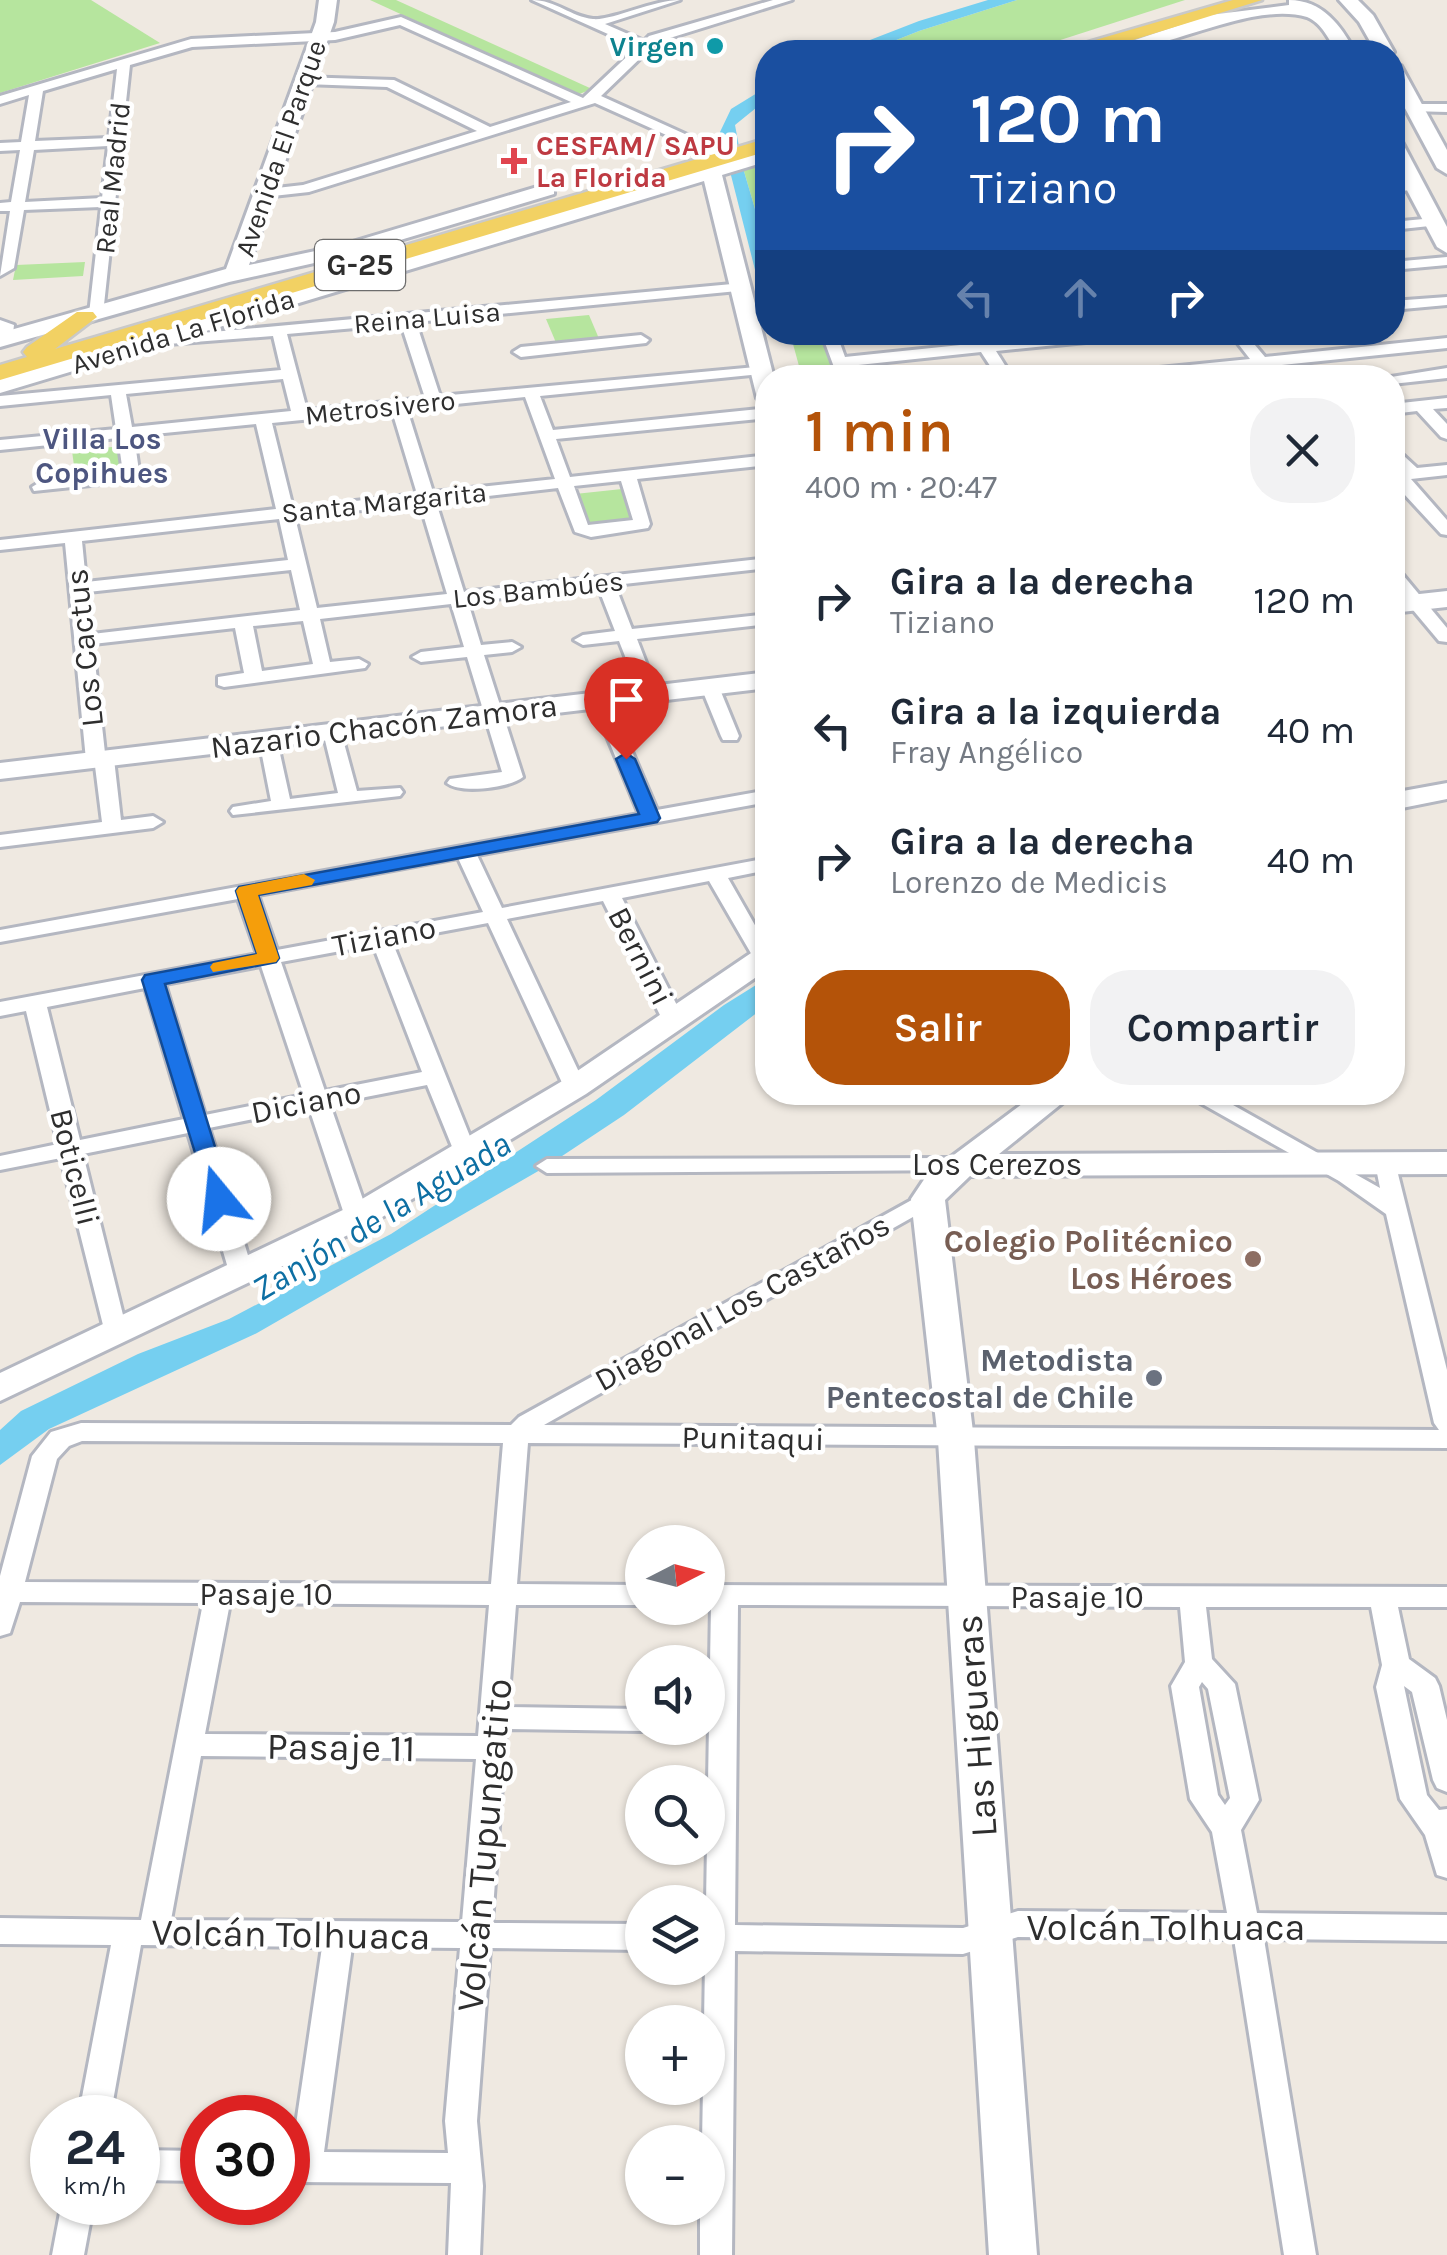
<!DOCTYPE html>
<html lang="es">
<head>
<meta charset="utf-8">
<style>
	:root { --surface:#fff; --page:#f2f2f3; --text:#1f2937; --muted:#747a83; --accent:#b45309 }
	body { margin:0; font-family:Karla,sans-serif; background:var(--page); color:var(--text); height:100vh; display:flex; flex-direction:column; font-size:38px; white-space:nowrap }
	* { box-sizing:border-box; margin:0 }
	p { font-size:32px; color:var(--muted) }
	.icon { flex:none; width:55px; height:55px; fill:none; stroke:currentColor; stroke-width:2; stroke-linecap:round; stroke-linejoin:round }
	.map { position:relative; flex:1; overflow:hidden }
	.side { position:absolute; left:755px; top:365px; width:650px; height:740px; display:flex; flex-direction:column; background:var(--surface); border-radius:40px; box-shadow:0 2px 8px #0004 }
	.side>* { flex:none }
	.banner { position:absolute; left:755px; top:40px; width:650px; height:305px; border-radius:40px; box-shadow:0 2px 8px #0004; background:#1a4fa0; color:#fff; overflow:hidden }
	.needle { width:65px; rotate:84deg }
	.fabs { position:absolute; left:625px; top:1525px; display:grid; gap:20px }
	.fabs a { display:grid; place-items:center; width:100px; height:100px; border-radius:50%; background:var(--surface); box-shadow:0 2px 8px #0004; font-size:50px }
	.speed { position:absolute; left:30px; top:2095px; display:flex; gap:20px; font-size:50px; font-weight:700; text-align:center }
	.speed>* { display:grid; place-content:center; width:130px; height:130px; border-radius:50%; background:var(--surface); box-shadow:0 2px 8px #0004; line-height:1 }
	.speed small { font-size:25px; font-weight:400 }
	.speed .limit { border:15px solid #d22; background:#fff; color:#111 }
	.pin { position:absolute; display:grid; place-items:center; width:85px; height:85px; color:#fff; margin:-102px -42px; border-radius:50% 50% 50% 0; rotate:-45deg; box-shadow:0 0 10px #0007 }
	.pin .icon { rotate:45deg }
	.me { position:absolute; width:110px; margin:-55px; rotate:343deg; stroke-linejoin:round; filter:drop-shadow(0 0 8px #0008) }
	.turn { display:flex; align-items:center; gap:35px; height:210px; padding:0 50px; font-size:45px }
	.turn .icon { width:130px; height:130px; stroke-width:2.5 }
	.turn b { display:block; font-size:70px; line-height:85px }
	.lanes { display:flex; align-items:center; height:95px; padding:0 50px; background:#0003; justify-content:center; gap:50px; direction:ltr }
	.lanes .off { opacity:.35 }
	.round { display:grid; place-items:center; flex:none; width:105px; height:105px; border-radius:40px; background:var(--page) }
	.headline { display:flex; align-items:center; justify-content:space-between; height:170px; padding:0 50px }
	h1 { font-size:60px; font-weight:600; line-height:75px; color:var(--accent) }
	.primary-button { display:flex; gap:20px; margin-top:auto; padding:20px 50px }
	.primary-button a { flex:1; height:115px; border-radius:40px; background:var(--accent); color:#fff; font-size:40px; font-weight:600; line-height:115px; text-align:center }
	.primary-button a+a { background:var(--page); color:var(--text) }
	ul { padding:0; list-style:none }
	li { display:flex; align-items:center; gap:30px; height:130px; padding:0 50px }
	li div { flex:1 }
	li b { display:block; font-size:38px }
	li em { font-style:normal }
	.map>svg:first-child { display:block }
</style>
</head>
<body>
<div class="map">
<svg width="1447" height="2255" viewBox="0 0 1447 2255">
	<rect width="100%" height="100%" fill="#efe9e1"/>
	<g fill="#b6e59e">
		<path d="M0,0h91l69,43 -160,50z"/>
		<path d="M370,0h26l196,89 -15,6z"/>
		<path d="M1017,0h168l-162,52h-157l53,-21z"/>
		<path d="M767,161v89l-24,-82z"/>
		<path d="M85,262l-2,14 -70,4 3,-15z"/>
		<path d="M589,315l11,26 -43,4 -11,-26z"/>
		<path d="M790,333h30l20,44h-38z"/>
		<path d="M122,446l6,28 -52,6 -4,-29z"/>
		<path d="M622,489l14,35 -49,5 -12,-35z"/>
	</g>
	<g fill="#75cff0">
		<path d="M988,0h29l-98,31 -53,21h-27l80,-31z"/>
		<path d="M767,87v12l-32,26 8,43 24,82v67l-47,-185 11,-23z"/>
		<path d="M767,978v27l-143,110 -77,51 -290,167 -208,96 -49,36v-35l21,-19 117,-57 91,-35 162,-85 205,-134 128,-95z"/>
	</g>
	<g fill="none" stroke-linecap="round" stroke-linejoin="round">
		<g stroke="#b4b7c1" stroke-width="6">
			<g id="street">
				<path d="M532,0c24,0 39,17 61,19 18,2 60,-19 87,-19l-75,24 39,17 5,-5 124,-36h19l-135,42 -56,54 117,53v6l-5,1 -118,-53 -286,89 -45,5 -5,-1v-6l44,-5 174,-54 -90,-44 -82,-3 -5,-1v-6l94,3 96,47 81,-25 -171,-77 -65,15 -143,7 -62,18 -27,249 -7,4 -7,-4 12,-107 -77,3 -10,58 -14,8 10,-65h-10v-8l11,-1 9,-52 -20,1v-8l21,-1 8,-47 -29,9v-8l191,-57 144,-7 66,-15 182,81 54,-51zM117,69l-8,69 -74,3 8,-50zM108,146l-6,52 -77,4 9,-52z"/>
				<path d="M1415,104h32v8l-37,-1v-6z"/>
				<path d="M1415,182l7,4 -2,3 -28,3v-8z"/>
				<path d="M1434,218l7,4 -2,3 -47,5v-8z"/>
				<path d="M1447,257v8l-55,5v-8z"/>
				<path d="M743,283l5,1v6l-332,32 24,74 326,-30 3,3 -8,5 -221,22 13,34 215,-22v10l-212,21 14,38 198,-22v10l-131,14 13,45 -2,4 -57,9 -16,-5 -17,-44 -122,14 28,90 304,-34v10l-153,17 17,44 136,-15v10l-131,15 21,55 -9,6 -9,-6 -21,-53 -36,4 -9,-5 9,-5 32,-4 -17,-44 -130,15 13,43 31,-3 9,5 -9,5 -28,3 39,122c-14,11 -62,17 -76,6l3,-4 52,-7 -35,-115 -46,5 -9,-5 9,-5 43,-5 -13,-43 -131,15 10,43 29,-3 9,5 -3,4 -141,19 -6,-2v-8l26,-4 -9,-45 -142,16 12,109 9,6 7,61 32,-4 10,6 -10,6 -153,19v-12l102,-13 -7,-56 -9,-6 -21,-217 -65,7v-10l276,-31 -20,-85 -122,12 5,35h27v6l-132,14 -2,-4 8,-5 83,-9 -5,-35 -118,12v-10l116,-11 -5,-34 -111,11v-10l281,-26 -8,-34 -131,10 -3,-3 8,-5zM401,324l24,74 -118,12 -20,-76zM283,379l8,32 -159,16 -6,-33zM525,397l30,82 -122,13 -26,-83zM392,411l25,83 -124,14 -21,-85zM621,481l12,39 -45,5 -14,-39zM420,504l27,90 -130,14 -22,-91zM279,519l9,41 -202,22 -4,-41zM291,570l9,40 -208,24 -4,-42zM303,621l10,43 -51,7 -9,-45z"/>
				<path d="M1447,297v8l-55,5v-9z"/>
				<path d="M0,320l14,5 -2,16 -12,-2z"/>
				<path d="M821,332h15l9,25 241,-25h57l-7,5 -140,14 17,27h-15l-17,-26 -132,14 5,12h-16z"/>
				<path d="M1229,332h15l21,25 182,-19v10l-175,18 9,12h-16l-8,-11 -98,11h-57l7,-5 141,-14z"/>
				<path d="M641,335l8,5 -3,3 -125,14 -8,-5 8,-5z"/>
				<path d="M1447,368v10l-55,6v-6h-7z"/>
				<path d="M1447,398v10l-14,1 14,15v15l-6,-2 -24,-26 -25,3v-10z"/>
				<path d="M1392,445l25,23 30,-3v10l-36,4 36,41v15l-6,-1 -49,-53v-10l9,-1 -9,-9z"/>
				<path d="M1392,568l6,1 49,59v14l-8,-1 -47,-56z"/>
				<path d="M710,681l9,6 20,49 -2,4h-14l-2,-4 -20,-49z"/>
				<path d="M601,694l9,6 47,110 111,-20v12l-291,53 25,53 266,-50v12l-40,8 40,70v15l-12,-1 -47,-81 -87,17 62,121 -11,7 -11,-7 -59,-118 -96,18 79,168 -11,7 -11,-7 -76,-164 -96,18 85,213 -3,5h-16l-3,-5 -28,-69 -97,19 39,113 -12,8 -12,-8 -36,-109 -100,20 45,147 -12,8 -12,-8 -42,-142 -105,21 44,177 -3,6h-18l-45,-179 -61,12v-14l58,-12 -32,-133 -26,5v-14l257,-48 -19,-55 -238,43v-12l639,-116 -47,-114zM458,858l25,54 -206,38 -19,-55zM373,945l49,127 -97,19 -44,-129zM261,966l43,129 -99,20 -40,-131zM145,988l39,131 -104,21 -33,-133z"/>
				<path d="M332,726l9,6 16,59 43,-3 3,4 -3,4 -167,19 -3,-4 3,-4 38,-6 -12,-61 9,-6 9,6 13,59 48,-6 -15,-61z"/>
				<path d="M1181,1092h29l170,96 -5,-25 11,-7 8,2 53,212v78l-919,-5 -11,141 125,1v20h-126l-8,102 134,2v19h10l-10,3 -136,-2 -14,194 150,1v26l-152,-2 -13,173 6,65 -3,69h-32l3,-72 -163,-1v-30h4l30,-205 -181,-2 -31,173h-32l33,-173 -111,-1v-26l141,2 62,-317 -183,-1 -10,31 -10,3v-60l32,-120 19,-24 30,-9 430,2 8,-8 409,-226 12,8 -4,5 -392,221 895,5 -5,-7 -48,-209 -47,-33zM82,1441l421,2 -12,141 -466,-2 32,-123 12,-13zM230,1603l259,2 -11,131 -273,-2zM201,1756l275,3 -14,163 -291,-2zM352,1947l108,1 -15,173 3,32 -124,-1z"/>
				<path d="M963,1158l11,7 -3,5 -424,3 -11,-7 11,-7z"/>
				<path d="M708,1585l739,2v20h-49l11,52 26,19 4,8 8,34v72l-10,-4 -4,-8 -21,-88 -8,-6 23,109 12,15 8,-1v69l-10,-3 -12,-40 -25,-36 -24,-112 6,-22 -11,-58h-165l6,52 23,25 24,116 -18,30 16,83 190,2v26l-183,-2 52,316h-32l-50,-316 -216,-2 -55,17 -228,-3 -3,304h-32v-47h8v-66h-6l1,-54h5v-66h-4l7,-417h-3zM738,1605l442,2 5,55 -14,24 19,113 22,33 15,81 -209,-2 -55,17 -228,-3zM1202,1682l6,7 22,109 -5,7 -7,-10 -19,-108z"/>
				<path d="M138,2150l64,1v30l-64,-1z"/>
				<path d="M62,2202h32l-10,53h-32z"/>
			</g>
		</g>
		<g stroke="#b4b7c1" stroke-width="6">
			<g id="secondary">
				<path d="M319,0h18l-3,22 -85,243 90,-19 208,-62 7,2v8l-204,61 -121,27 -229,65v-14l226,-64 90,-247z"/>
				<path d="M1289,0c33,0 52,25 66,52h-18c-8,-12 -15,-29 -30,-35 -58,-17 -148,39 -208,35l111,-37 79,-10z"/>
				<path d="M1339,0h19l15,15 21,37 -2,2 -16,-2 -17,-30z"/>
				<path d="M1392,61l9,5 46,84v24l-10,-6 -45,-84z"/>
				<path d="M1392,136l10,6 45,85v26l-10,-6 -45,-85z"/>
				<path d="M768,149v12l-46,14 52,203h-6v27l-11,-7 -53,-217 -704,212v-14z"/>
				<path d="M1447,591v16l-55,6v-16z"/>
				<path d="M768,672v16l-768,91v-16z"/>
				<path d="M1447,783v16l-55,11v-17z"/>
				<path d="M768,946v23l-182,125 -217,131 -369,176v-28l345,-164 219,-129 193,-131z"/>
				<path d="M1038,1092h38l-77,62 448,-2v22l-477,2 -25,24 29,240 63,815h-48l-51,-815 -27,-241 16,-24z"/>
			</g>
		</g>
		<g stroke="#c9c9c9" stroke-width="5">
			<g id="primary">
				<path d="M1233,0h29l-168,52h-29l3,-4z"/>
				<path d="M768,138v13l-768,229v-15l27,-8 -4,-5 4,-5 50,-35h16l4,5 -42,32z"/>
			</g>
		</g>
		<use href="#street" fill="#fff" fill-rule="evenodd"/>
		<use href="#secondary" fill="#fff" fill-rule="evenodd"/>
		<use href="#primary" fill="#f2d163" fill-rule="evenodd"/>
	</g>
	<path fill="#1a73e8" stroke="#114b97" stroke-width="2.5" d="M626,753l9,6 25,59 -3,4 -399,73 21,63 -3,4 -111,22 66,215 -12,8 -8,-2 -69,-225 3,-5 112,-21 -21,-63 3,-4 400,-73 -23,-55z"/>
	<path fill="#f59e0b" d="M304,874l11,6 -3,5 -54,10 21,63 -3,4 -63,10 -3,-5 3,-4 44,-9 -21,-63 3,-4z"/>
	<circle fill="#0f9aa8" stroke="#fff" stroke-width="4" cx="715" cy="46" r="10"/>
	<path fill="#e0444e" stroke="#fff" stroke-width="4" d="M509 146h10v10h10v10h-10v10h-10v-10h-10v-10h10z"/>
	<circle fill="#8d6e63" stroke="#fff" stroke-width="4" cx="1253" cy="1259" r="10"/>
	<circle fill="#6b7280" stroke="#fff" stroke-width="4" cx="1154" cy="1378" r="10"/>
	<g text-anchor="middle" stroke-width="9" stroke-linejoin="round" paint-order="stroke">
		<g font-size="28" font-weight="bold" fill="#0d838f" stroke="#fff" text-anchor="end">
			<text x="695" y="56">Virgen</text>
		</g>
		<g font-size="28" font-weight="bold" fill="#be3a42" stroke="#fff" text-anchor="start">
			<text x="536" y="155">CESFAM/ SAPU<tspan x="536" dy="32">La Florida</tspan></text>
		</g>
		<g font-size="28" fill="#2e2e2e" stroke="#fff">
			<text transform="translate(280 148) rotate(-71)" y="10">Avenida El Parque</text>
			<text transform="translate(112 178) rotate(-84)" y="10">Real Madrid</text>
			<text transform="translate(427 317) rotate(-5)" y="10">Reina Luisa</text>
			<text transform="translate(183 331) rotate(-17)" y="10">Avenida La Florida</text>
			<text transform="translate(380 407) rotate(-6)" y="10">Metrosivero</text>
			<text transform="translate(384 502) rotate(-6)" y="10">Santa Margarita</text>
			<text transform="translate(538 589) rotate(-6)" y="10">Los Bambúes</text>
		</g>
		<rect fill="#fff" stroke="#6d6d6d" stroke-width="2.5" x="315" y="240" width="90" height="50" rx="8"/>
		<g font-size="30" font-weight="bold" fill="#2e2e2e">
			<text x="360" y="275">G-25</text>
		</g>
		<g font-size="30" font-weight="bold" fill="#4d5680" stroke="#fff">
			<text x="102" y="449">Villa Los<tspan x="102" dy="34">Copihues</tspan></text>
		</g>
		<g font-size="32" fill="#2e2e2e" stroke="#fff">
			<text transform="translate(84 648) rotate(-96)" y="11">Los Cactus</text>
			<text transform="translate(384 726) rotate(-7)" y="11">Nazario Chacón Zamora</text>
			<text transform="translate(384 936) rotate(-11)" y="11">Tiziano</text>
			<text transform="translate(641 956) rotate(63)" y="11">Bernini</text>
			<text transform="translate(306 1102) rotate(-11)" y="11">Diciano</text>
			<text x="997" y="1175">Los Cerezos</text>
			<text transform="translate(75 1167) rotate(76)" y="11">Boticelli</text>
			<text transform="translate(742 1302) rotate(-29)" y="11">Diagonal Los Castaños</text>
			<text transform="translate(753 1438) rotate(1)" y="11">Punitaqui</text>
			<text x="266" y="1605">Pasaje 10</text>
			<text x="1077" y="1608">Pasaje 10</text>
		</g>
		<g font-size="32" font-weight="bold" fill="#785e54" stroke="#fff" text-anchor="end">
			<text x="1233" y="1252">Colegio Politécnico<tspan x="1233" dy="37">Los Héroes</tspan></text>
		</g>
		<g font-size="32" font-weight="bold" fill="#5b616d" stroke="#fff" text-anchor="end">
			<text x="1134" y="1371">Metodista<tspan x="1134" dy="37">Pentecostal de Chile</tspan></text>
		</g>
		<g font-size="35" font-style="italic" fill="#0d6fa3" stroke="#fff">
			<text transform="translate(381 1216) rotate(-31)" y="12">Zanjón de la Aguada</text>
		</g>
		<g font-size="38" fill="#2e2e2e" stroke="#fff">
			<text transform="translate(976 1726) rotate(-94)" y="13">Las Higueras</text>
			<text transform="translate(341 1747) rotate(1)" y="13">Pasaje 11</text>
			<text transform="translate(484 1845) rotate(-85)" y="13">Volcán Tupungatito</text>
			<text x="1166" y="1940">Volcán Tolhuaca</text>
			<text transform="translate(291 1934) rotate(1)" y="13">Volcán Tolhuaca</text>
		</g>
	</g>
</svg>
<div class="fabs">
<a><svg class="needle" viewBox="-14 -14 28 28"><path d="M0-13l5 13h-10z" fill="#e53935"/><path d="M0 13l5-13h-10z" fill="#747a83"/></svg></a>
<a><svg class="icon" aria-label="sound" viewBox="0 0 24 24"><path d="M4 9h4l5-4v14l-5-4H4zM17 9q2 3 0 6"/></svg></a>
<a><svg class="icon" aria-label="search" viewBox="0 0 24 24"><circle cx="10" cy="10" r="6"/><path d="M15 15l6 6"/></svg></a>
<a><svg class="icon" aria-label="layers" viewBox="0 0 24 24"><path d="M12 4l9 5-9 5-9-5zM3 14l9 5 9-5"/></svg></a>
<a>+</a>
<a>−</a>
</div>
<div class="speed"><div>24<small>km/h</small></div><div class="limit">30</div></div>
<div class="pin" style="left:626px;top:759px;background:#d93025"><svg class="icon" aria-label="arrive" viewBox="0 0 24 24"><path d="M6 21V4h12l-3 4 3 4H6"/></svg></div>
<svg class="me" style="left:219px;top:1199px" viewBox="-20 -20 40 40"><circle r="19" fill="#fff"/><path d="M0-13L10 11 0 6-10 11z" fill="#1a73e8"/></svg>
<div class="banner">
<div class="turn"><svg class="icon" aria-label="right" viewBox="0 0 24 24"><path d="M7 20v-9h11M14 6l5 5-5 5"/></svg><div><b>120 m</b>Tiziano</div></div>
<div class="lanes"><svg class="icon off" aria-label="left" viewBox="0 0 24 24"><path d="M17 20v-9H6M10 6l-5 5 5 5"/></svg><svg class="icon off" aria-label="ahead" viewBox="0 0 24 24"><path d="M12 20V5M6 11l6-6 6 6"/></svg><svg class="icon" aria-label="right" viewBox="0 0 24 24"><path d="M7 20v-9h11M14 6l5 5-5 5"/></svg></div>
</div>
<section class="side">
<div class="headline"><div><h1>1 min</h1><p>400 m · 20:47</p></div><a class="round"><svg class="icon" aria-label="close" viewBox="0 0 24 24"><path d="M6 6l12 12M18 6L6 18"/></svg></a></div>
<ul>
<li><svg class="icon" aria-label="right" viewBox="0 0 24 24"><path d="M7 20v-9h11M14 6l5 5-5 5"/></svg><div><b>Gira a la derecha</b><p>Tiziano</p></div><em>120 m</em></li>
<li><svg class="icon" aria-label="left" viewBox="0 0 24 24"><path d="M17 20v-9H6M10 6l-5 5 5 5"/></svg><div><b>Gira a la izquierda</b><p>Fray Angélico</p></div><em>40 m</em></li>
<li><svg class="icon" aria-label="right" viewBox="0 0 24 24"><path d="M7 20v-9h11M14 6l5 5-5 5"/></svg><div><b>Gira a la derecha</b><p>Lorenzo de Medicis</p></div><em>40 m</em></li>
</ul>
<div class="primary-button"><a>Salir</a><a>Compartir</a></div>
</section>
</div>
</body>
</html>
